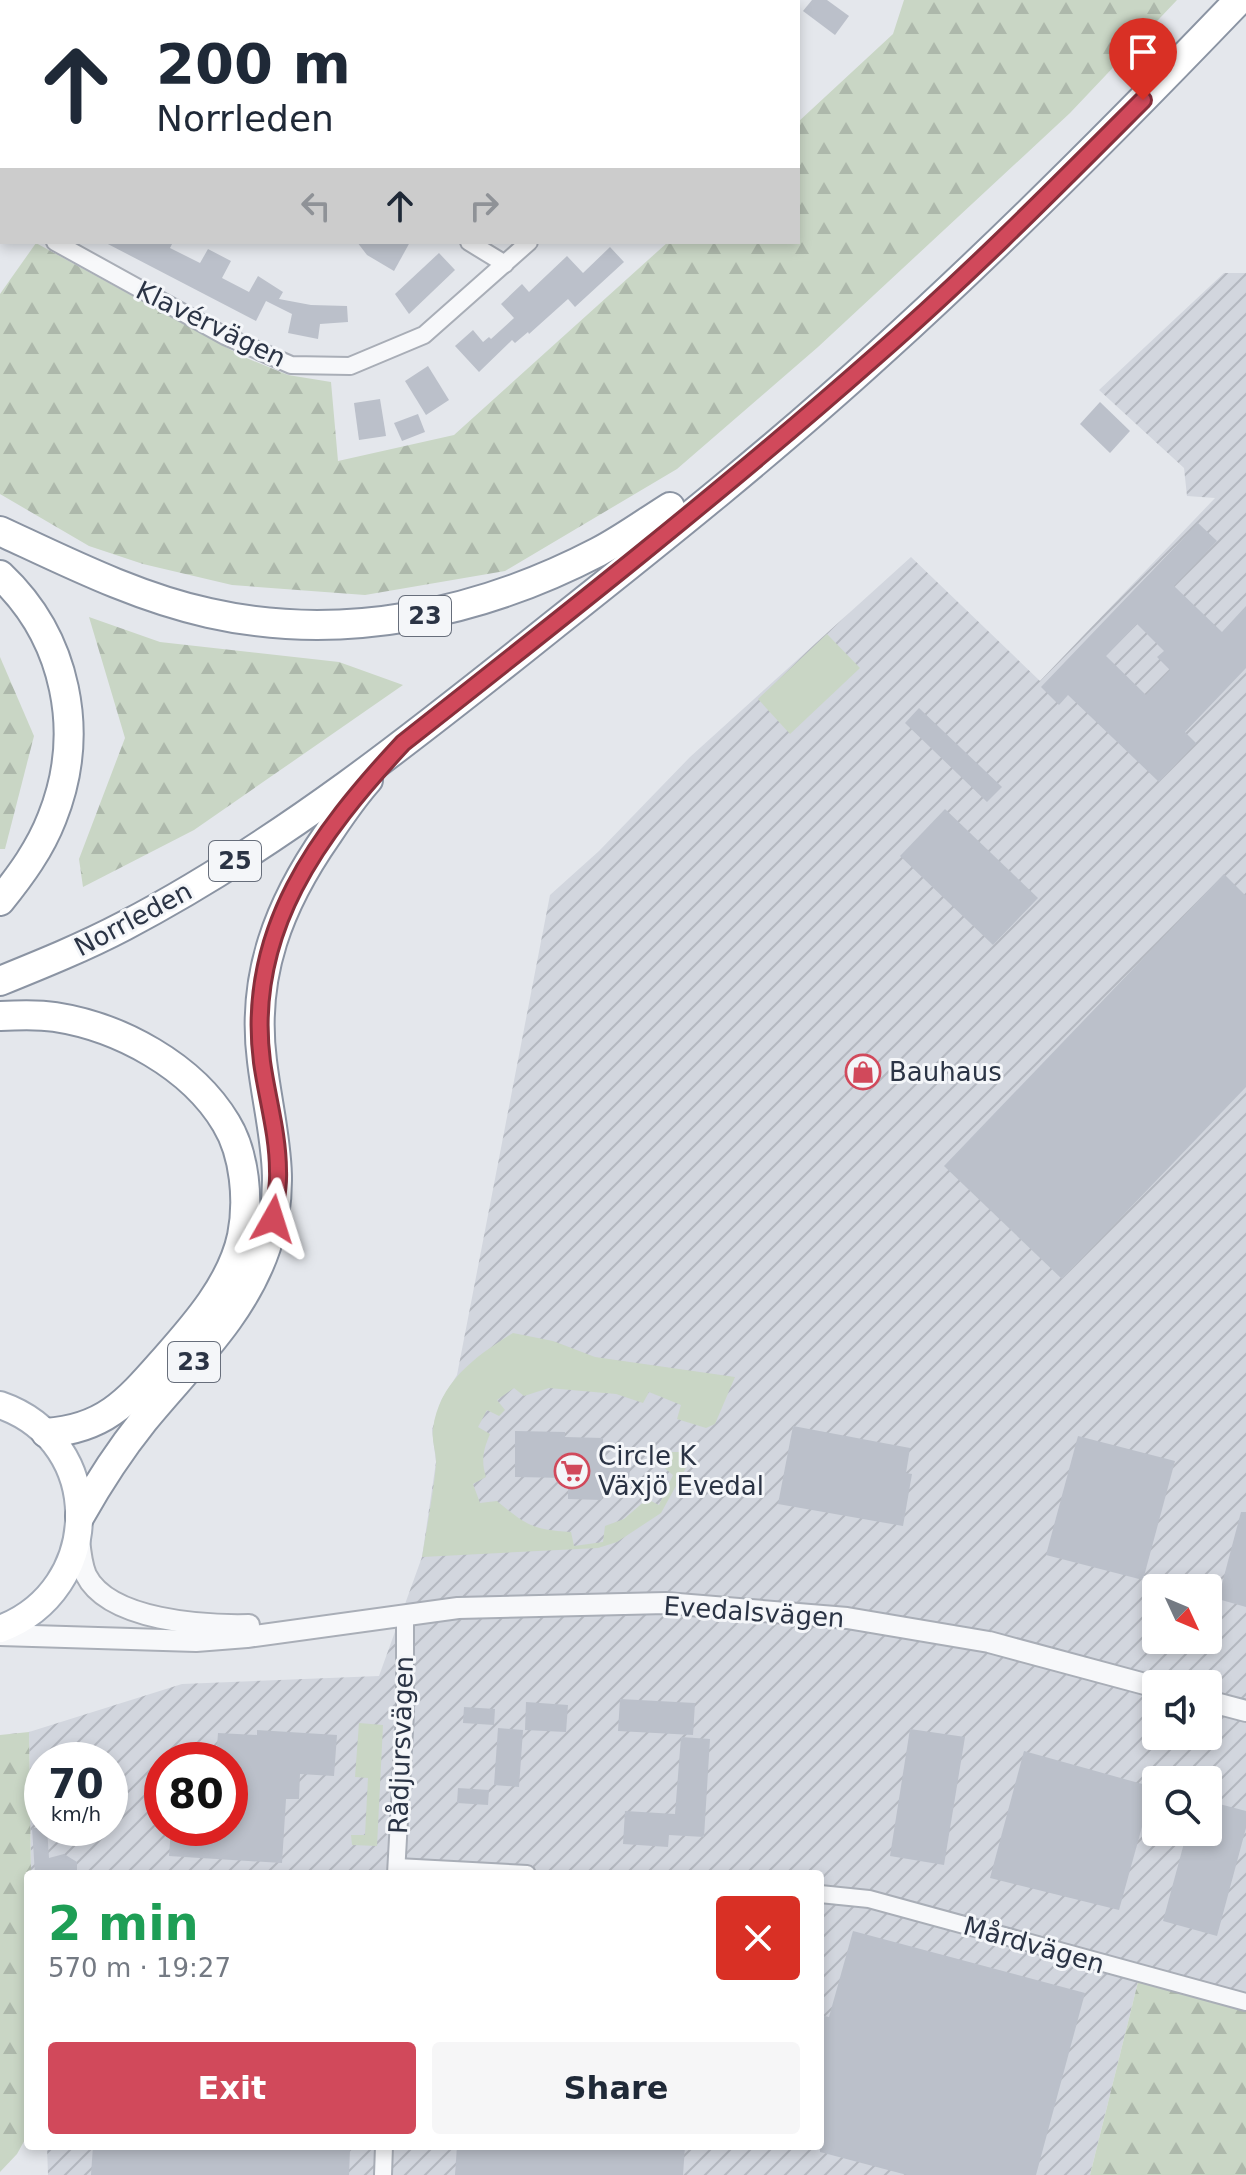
<!DOCTYPE html>
<html lang="en">
<head>
<meta charset="utf-8">
<style>
	:root { --surface:#fff; --page:#f6f6f7; --text:#1f2937; --muted:#747a83; --accent:#d1495b }
	body { margin:0; font-family:"DejaVu Sans",sans-serif; background:var(--page); color:var(--text); height:100vh; display:flex; flex-direction:column; font-size:30px; white-space:nowrap }
	* { box-sizing:border-box; margin:0 }
	p { font-size:26px; color:var(--muted) }
	.icon { flex:none; width:44px; height:44px; fill:none; stroke:currentColor; stroke-width:2; stroke-linecap:round; stroke-linejoin:round }
	.map { position:relative; flex:1; overflow:hidden }
	.details { position:absolute; left:24px; top:1870px; width:800px; height:280px; display:flex; flex-direction:column; background:var(--surface); border-radius:8px; box-shadow:0 4px 12px #0003 }
	.details>* { flex:none }
	.top-card { position:absolute; left:0px; top:0px; width:800px; height:244px; box-shadow:0 4px 12px #0003; background:#fff; color:var(--text); overflow:hidden }
	.needle { width:52px; rotate:134deg }
	.tools { position:absolute; left:1142px; top:1574px; display:grid; gap:16px }
	.tools a { display:grid; place-items:center; width:80px; height:80px; border-radius:8px; background:var(--surface); box-shadow:0 4px 12px #0003; font-size:40px }
	.speed { position:absolute; left:24px; top:1742px; display:flex; gap:16px; font-size:40px; font-weight:700; text-align:center }
	.speed>* { display:grid; place-content:center; width:104px; height:104px; border-radius:50%; background:var(--surface); box-shadow:0 4px 12px #0003; line-height:1 }
	.speed small { font-size:20px; font-weight:400 }
	.speed .limit { border:12px solid #d22; background:#fff; color:#111 }
	.pin { position:absolute; display:grid; place-items:center; width:68px; height:68px; color:#fff; margin:-82px -34px; border-radius:50% 50% 50% 0; rotate:-45deg; box-shadow:0 0 8px #0007 }
	.pin .icon { rotate:45deg }
	.me { position:absolute; width:88px; margin:-44px; rotate:6deg; stroke-linejoin:round; filter:drop-shadow(0 0 6px #0008) }
	.turn { display:flex; align-items:center; gap:28px; height:168px; padding:0 24px; font-size:36px }
	.turn .icon { width:104px; height:104px; stroke-width:2.5 }
	.turn b { display:block; font-size:56px; line-height:68px }
	.lanes { display:flex; align-items:center; height:76px; padding:0 24px; background:#0003; justify-content:center; gap:40px; direction:ltr }
	.lanes .off { opacity:.35 }
	.round { display:grid; place-items:center; flex:none; width:84px; height:84px; border-radius:8px; background:var(--page) }
	.head { display:flex; align-items:center; justify-content:space-between; height:136px; padding:0 24px }
	h1 { font-size:48px; font-weight:800; line-height:60px; color:#1e9e55 }
	.button { display:flex; gap:16px; margin-top:auto; padding:16px 24px }
	.button a { flex:1; height:92px; border-radius:8px; background:var(--accent); color:#fff; font-size:32px; font-weight:800; line-height:92px; text-align:center }
	.button a+a { background:var(--page); color:var(--text) }
	.map>svg:first-child { display:block }
</style>
</head>
<body>
<div class="map">
<svg width="1246" height="2175" viewBox="0 0 1246 2175">
	<defs>
		<pattern id="industrial-furrows" width="10" height="10" patternUnits="userSpaceOnUse" patternTransform="scale(2)"><rect width="10" height="10" fill="#d2d6de"/><path d="M-1 1l2-2M0 10L10 0M9 11l2-2" fill="none" stroke="#b4b8c0"/></pattern>
		<pattern id="forest-firs" width="22" height="20" patternUnits="userSpaceOnUse" patternTransform="scale(2)"><rect width="22" height="20" fill="#c9d6c5"/><path d="M5 1l3.5 6h-7zM16 11l3.5 6h-7z" fill="#adb8ab"/></pattern>
	</defs>
	<rect width="100%" height="100%" fill="#e4e7ec"/>
	<path fill="url(#industrial-furrows)" fill-rule="evenodd" d="M1224,273h22v1729l-106,-28 -50,201h-1042l-1,-29h773v-272h-789l-2,-142 153,-48 197,-8 43,-119 14,-95 -4,-32 9,-29 16,-26 93,-480 49,-44 91,-94 221,-200 129,124 175,-183 -28,-2 -3,-28 -85,-78zM1156,1588h52v52h-52zM1156,1684h52v52h-52zM42,1760h68v68h-68zM162,1760h68v68h-68zM1156,1780h52v52h-52z"/>
	<g fill="#c9d6c5">
		<path d="M827,634l33,34 -70,66 -32,-35z"/>
		<path d="M513,1333l40,8 42,16 140,20 -20,47 -9,4 -29,-9 4,-14 -32,-13 -6,11 -27,-9 -67,-6 -25,8 -10,-8 -17,12 8,10 -6,6 -12,-6 -9,17 12,7c-7,16 -9,27 -4,43l-13,7 7,19 17,-2c29,24 36,29 74,31l3,14 29,-4 2,-16 19,-7 23,-20 12,6 14,-30 -11,-9 8,-14h11l7,6 -1,8 -26,47 -44,29 -19,6 -176,9c5,-31 11,-61 14,-92 1,-12 -5,-24 -3,-36 6,-47 43,-73 80,-96z"/>
		<path d="M359,1723l24,2 -6,121 -25,-1 -1,-10h14l3,-57 -13,-1z"/>
	</g>
	<g fill="url(#forest-firs)">
		<path d="M904,0h273l-107,113 -252,234 -141,122 -172,102 -140,24 -133,-10 -89,-21 -54,-18 -89,-52v-200l36,-51 208,114 44,18 43,7 7,79 116,-26 214,-193h130v-120l95,-88z"/>
		<path d="M89,617l71,25 179,20 64,23 -209,145 -111,57 -4,-28 46,-121z"/>
		<path d="M0,657l34,79 -29,113h-5z"/>
		<path d="M29,1732l2,142h-3v260l-11,20 -17,18v-437z"/>
		<path d="M1140,1974l106,28v173h-156z"/>
	</g>
	<g fill="#bbc0ca" fill-rule="evenodd">
		<path d="M812,0h15l22,16 -14,19 -32,-24z"/>
		<path d="M104,242h69l-3,6 30,15 8,-14 23,12 -9,17 27,14 9,-16 25,16 -4,7 32,6 36,1 1,16 -28,2 -2,15 -30,-6 4,-19 -26,-13 -10,20z"/>
		<path d="M357,242h53l-16,29 -27,-16z"/>
		<path d="M610,247l14,15 -49,45 -7,-8 -39,35 -1,-2 -13,11 -3,-3 -33,32 -24,-26 18,-16 10,12 6,-5 2,2 23,-21 -13,-14 21,-20 7,8 38,-36 16,17z"/>
		<path d="M439,253l16,17 -46,44 -14,-20z"/>
		<path d="M428,366l21,34 -23,15 -21,-34z"/>
		<path d="M380,399l6,37 -27,4 -5,-37z"/>
		<path d="M1100,402l30,29 -20,22 -30,-29z"/>
		<path d="M418,414l7,18 -23,9 -8,-18z"/>
		<path d="M1198,523l19,18 -43,45 48,46 24,-26v62l-61,64 11,11 -37,39 -91,-87 -9,10 -18,-18zM1137,624l27,27 -7,6 13,13 -24,25 -40,-39z"/>
		<path d="M919,708l83,79 -15,15 -82,-79z"/>
		<path d="M945,809l93,89 -45,47 -93,-89z"/>
		<path d="M1224,874l22,22v191l-184,192 -118,-113z"/>
		<path d="M793,1426l117,22 -4,25 6,1 -9,52 -125,-22z"/>
		<path d="M515,1431l50,1v5l38,1 -1,26 28,1 -1,19h-27v16l-34,-1v-21l-53,-1z"/>
		<path d="M1078,1436l97,25 -32,119 -97,-25z"/>
		<path d="M1241,1512h5v95l-28,-8z"/>
		<path d="M620,1699l75,4 -2,32 -75,-4z"/>
		<path d="M526,1702l42,3 -2,27 -41,-2z"/>
		<path d="M464,1707l31,2 -1,16 -31,-2z"/>
		<path d="M498,1728l25,2 -4,57 -25,-2z"/>
		<path d="M910,1729l55,8 -21,128 -54,-9z"/>
		<path d="M257,1730l80,5 -3,41 -34,-2 -1,25h-13l-4,64 -113,-7 2,-28h59v-68h-14l2,-27 39,2z"/>
		<path d="M681,1737l29,2 -6,98 -35,-2 -1,12 -45,-3 2,-33 50,3z"/>
		<path d="M1024,1751l129,36 -34,123 -129,-32z"/>
		<path d="M458,1788l31,2 -1,15 -31,-2z"/>
		<path d="M1208,1801l38,10v17l-29,108 -54,-15 24,-89h21z"/>
		<path d="M32,1828h15l2,30 15,-4 13,8v12h-42z"/>
		<path d="M853,1931l232,62 -49,182h-129l-87,-23v-137l9,2z"/>
		<path d="M93,2146h202l55,3 -1,26h-258z"/>
		<path d="M457,2146h228l-2,29h-228z"/>
	</g>
	<g fill="none" stroke-linecap="round" stroke-linejoin="round">
		<g stroke="#a9aeb7" stroke-width="20">
			<g id="minor">
				<path d="M100,0l1,2"/>
				<path d="M425,0l4,2"/>
				<path d="M776,2l1,-2"/>
				<path d="M0,196l2,2"/>
				<path d="M55,242l170,94 66,29 59,1 74,-31 105,-93"/>
				<path d="M469,242l36,22"/>
				<path d="M397,1867l130,7"/>
				<path d="M396,1874l9,-161v-98"/>
				<path d="M820,1894l49,5 377,103"/>
				<path d="M383,2175l1,-29"/>
			</g>
		</g>
		<g stroke="#a9aeb7" stroke-width="24">
			<g id="tertiary">
				<path d="M79,1538c1,12 2,25 7,37 23,46 119,51 163,50"/>
				<path d="M0,1635l196,6 51,-4 211,-29 208,-5 181,15 142,24 167,45"/>
				<path d="M1208,1701l38,10"/>
			</g>
		</g>
		<g stroke="#a3abb8" stroke-width="30">
			<path id="primary" d="M0,1405c107,37 104,185 0,224"/>
		</g>
		<g stroke="#8b94a3" stroke-width="32">
			<g id="trunk">
				<path d="M0,531c67,31 136,66 209,82 133,30 270,1 389,-61 25,-13 48,-30 72,-45"/>
				<path d="M0,575c67,63 86,158 52,243 -12,31 -31,57 -52,83"/>
				<path d="M0,981c42,-17 84,-34 124,-55 155,-81 295,-193 431,-302 111,-88 221,-176 325,-271 125,-113 243,-232 359,-353"/>
				<path d="M0,1016c18,-1 37,-2 55,1 65,10 137,49 171,106 19,31 23,78 16,113 -10,47 -46,88 -77,123 -37,42 -60,70 -119,74"/>
				<path d="M80,1516c19,-34 40,-66 64,-96 45,-55 99,-104 122,-173 23,-67 4,-119 -4,-186 -11,-86 17,-157 66,-227 12,-18 25,-37 40,-54"/>
			</g>
		</g>
		<use href="#minor" stroke="#f7f8fa" stroke-width="16"/>
		<use href="#tertiary" stroke="#f7f8fa" stroke-width="20"/>
		<use href="#primary" stroke="#fff" stroke-width="26"/>
		<use href="#trunk" stroke="#fff" stroke-width="28"/>
	</g>
	<g fill="none" stroke-linecap="round" stroke-linejoin="round">
		<g stroke="#882f3b" stroke-width="20">
			<path id="route" d="M273,1219c2,-16 6,-32 5,-48 0,-37 -11,-73 -16,-109 -17,-131 57,-229 141,-319 160,-126 320,-252 473,-387 93,-81 180,-169 267,-256"/>
		</g>
		<use href="#route" stroke="#d1495b" stroke-width="14"/>
	</g>
	<defs>
		<g id="shop-ring" transform="scale(1.8)"><circle r="9.5" fill="#f4f6f9" stroke="#d1495b" stroke-width="1.5"/><path d="M-5-2.5h2.3a2.7 3.5 0 0 1 5.4 0H5L5.5 6h-11ZM-1.5-2.5h3a1.5 2.3 0 0 0-3 0Z" fill="#d1495b"/></g>
		<g id="supermarket-ring" transform="scale(1.8)"><circle r="9.5" fill="#f4f6f9" stroke="#d1495b" stroke-width="1.5"/><path d="M-6-5.5h2.5l.6 2H6L4.5 2H-2.5L-4.4-4H-6ZM-1.5 3.2a1.3 1.3 0 1 0 .1 0ZM3 3.2a1.3 1.3 0 1 0 .1 0Z" fill="#d1495b"/></g>
	</defs>
	<g fill-rule="evenodd">
		<use href="#shop-ring" x="863" y="1072"/>
		<use href="#supermarket-ring" x="572" y="1471"/>
	</g>
	<g text-anchor="middle" stroke-width="6" stroke-linejoin="round" paint-order="stroke">
		<g fill="#f4f6f9" stroke="#676e7b" stroke-width="2">
			<rect x="399" y="596" width="52" height="40" rx="6"/>
			<rect x="209" y="841" width="52" height="40" rx="6"/>
			<rect x="168" y="1342" width="52" height="40" rx="6"/>
		</g>
		<g font-size="24" font-weight="bold" fill="#2b3445">
			<text x="425" y="624">23</text>
			<text x="235" y="869">25</text>
			<text x="194" y="1370">23</text>
		</g>
		<g font-size="26" fill="#2b3445" stroke="#f4f6f9">
			<text transform="translate(211 324) rotate(26)" y="9">Klavérvägen</text>
			<text transform="translate(133 919) rotate(-28)" y="9">Norrleden</text>
			<text transform="translate(754 1612) rotate(4)" y="9">Evedalsvägen</text>
			<text transform="translate(401 1745) rotate(-88)" y="9">Rådjursvägen</text>
			<text transform="translate(1034 1945) rotate(16)" y="9">Mårdvägen</text>
		</g>
		<g font-size="26" fill="#2b3445" stroke="#f4f6f9" text-anchor="start">
			<text x="889" y="1081">Bauhaus</text>
			<text x="598" y="1465">Circle K<tspan x="598" dy="30">Växjö Evedal</tspan></text>
		</g>
	</g>
</svg>
<div class="tools">
<a><svg class="needle" viewBox="-14 -14 28 28"><path d="M0-13l5 13h-10z" fill="#e53935"/><path d="M0 13l5-13h-10z" fill="#747a83"/></svg></a>
<a><svg class="icon" aria-label="sound" viewBox="0 0 24 24"><path d="M4 9h4l5-4v14l-5-4H4zM17 9q2 3 0 6"/></svg></a>
<a><svg class="icon" aria-label="search" viewBox="0 0 24 24"><circle cx="10" cy="10" r="6"/><path d="M15 15l6 6"/></svg></a>
</div>
<div class="speed"><div>70<small>km/h</small></div><div class="limit">80</div></div>
<div class="pin" style="left:1143px;top:100px;background:#d93025"><svg class="icon" aria-label="arrive" viewBox="0 0 24 24"><path d="M6 21V4h12l-3 4 3 4H6"/></svg></div>
<svg class="me" style="left:273px;top:1219px" viewBox="-20 -20 40 40"><path d="M0-17L14 15 0 8-14 15z" fill="#d1495b" stroke="#fff" stroke-width="4"/></svg>
<div class="top-card">
<div class="turn"><svg class="icon" aria-label="ahead" viewBox="0 0 24 24"><path d="M12 20V5M6 11l6-6 6 6"/></svg><div><b>200 m</b>Norrleden</div></div>
<div class="lanes"><svg class="icon off" aria-label="left" viewBox="0 0 24 24"><path d="M17 20v-9H6M10 6l-5 5 5 5"/></svg><svg class="icon" aria-label="ahead" viewBox="0 0 24 24"><path d="M12 20V5M6 11l6-6 6 6"/></svg><svg class="icon off" aria-label="right" viewBox="0 0 24 24"><path d="M7 20v-9h11M14 6l5 5-5 5"/></svg></div>
</div>
<section class="details">
<div class="head"><div><h1>2 min</h1><p>570 m · 19:27</p></div><a class="round" style="background:#d93025;color:#fff"><svg class="icon" aria-label="close" viewBox="0 0 24 24"><path d="M6 6l12 12M18 6L6 18"/></svg></a></div>
<div class="button"><a>Exit</a><a>Share</a></div>
</section>
</div>
</body>
</html>
